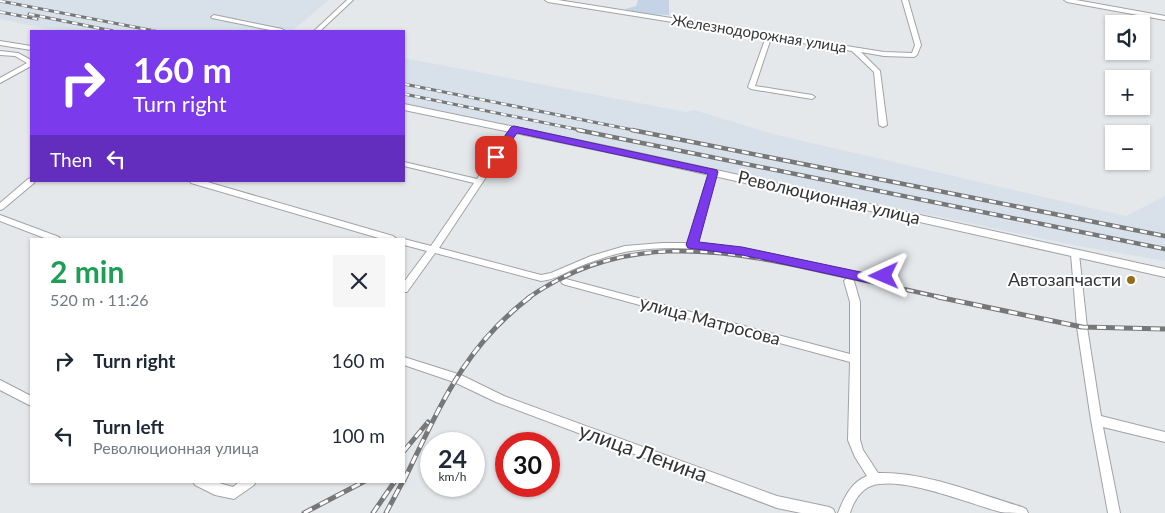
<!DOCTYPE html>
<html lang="en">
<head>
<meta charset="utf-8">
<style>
	:root { --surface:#fff; --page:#f6f6f7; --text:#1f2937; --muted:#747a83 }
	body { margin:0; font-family:Lato,sans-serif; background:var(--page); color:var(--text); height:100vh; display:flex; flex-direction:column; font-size:19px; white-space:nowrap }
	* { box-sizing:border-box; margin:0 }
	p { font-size:16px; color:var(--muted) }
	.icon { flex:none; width:28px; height:28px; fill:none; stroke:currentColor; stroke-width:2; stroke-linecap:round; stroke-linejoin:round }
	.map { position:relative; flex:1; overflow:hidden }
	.side { position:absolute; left:30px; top:238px; width:375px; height:245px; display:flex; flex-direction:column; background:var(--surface); border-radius:0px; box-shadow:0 1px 4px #0004 }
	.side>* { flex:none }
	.hud { position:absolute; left:30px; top:30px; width:375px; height:152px; border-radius:0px; box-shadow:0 1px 4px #0004; background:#7c3aed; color:#fff; overflow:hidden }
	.buttons { position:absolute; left:1105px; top:15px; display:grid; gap:10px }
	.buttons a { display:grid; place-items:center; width:45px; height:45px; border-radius:0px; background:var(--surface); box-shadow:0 1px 4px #0004; font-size:25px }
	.speed { position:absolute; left:420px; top:432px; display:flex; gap:10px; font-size:25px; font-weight:700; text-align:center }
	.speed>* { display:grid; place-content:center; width:65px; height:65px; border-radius:50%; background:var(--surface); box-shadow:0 1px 4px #0004; line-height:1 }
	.speed small { font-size:12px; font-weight:400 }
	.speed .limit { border:8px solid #d22; background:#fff; color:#111 }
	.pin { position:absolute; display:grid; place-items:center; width:42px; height:42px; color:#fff; margin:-21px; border-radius:10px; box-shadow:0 2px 8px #0006 }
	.me { position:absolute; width:55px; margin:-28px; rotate:269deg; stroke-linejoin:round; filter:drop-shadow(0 0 4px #0008) }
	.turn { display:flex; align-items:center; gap:18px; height:105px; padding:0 20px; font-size:22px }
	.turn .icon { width:65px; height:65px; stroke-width:2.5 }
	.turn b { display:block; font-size:35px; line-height:42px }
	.then { display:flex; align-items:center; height:48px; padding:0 20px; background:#0003; gap:10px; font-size:19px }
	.round { display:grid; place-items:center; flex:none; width:52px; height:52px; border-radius:0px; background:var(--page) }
	.overview { display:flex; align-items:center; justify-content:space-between; height:85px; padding:0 20px }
	h1 { font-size:30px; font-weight:700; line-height:38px; color:#1e9e55 }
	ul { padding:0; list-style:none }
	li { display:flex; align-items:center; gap:15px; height:75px; padding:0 20px }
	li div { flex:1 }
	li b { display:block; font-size:19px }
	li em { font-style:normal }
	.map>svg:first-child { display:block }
</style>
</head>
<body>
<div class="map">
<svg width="1165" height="513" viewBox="0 0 1165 513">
	<rect width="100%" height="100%" fill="#e5e8eb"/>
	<g fill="#d8e0ea">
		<path d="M0,0h329l-37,31h-234l-58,-12z"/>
		<path d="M404,58l282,54 8,-2 79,24 353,82 39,-20v65l-92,-16 -669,-141z"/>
	</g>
	<path fill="#c4d3e6" d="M638,0h31v15l-26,-1 -18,-5 11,-3z"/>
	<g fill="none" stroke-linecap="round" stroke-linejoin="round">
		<g stroke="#a0a3a6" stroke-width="2">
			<g id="minor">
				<path d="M347,0h6l-33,31h-6z"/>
				<path d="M545,0h13l326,52 28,1 3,-8 -13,-45h6l13,45 -4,10 -3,2 -30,-1 -23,-4 19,19 7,54 -4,2 -4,-2 -5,-53 -22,-21 -81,-13 -16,48 57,9 3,2 -3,2 -61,-10 -3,-2 18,-50 -218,-35z"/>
				<path d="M1064,0h12l89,16v4l-98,-18z"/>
				<path d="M214,15l68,14 3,2h-10l-63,-13 -1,-1z"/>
				<path d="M0,51l18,2 13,7v6l-31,17v-5l27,-15 -12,-7 -15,-1z"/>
				<path d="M511,127h3l4,2 -79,119 102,27 10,-2 40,-17 34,-10 37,-3h26l21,-71 4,-3 4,3 -20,71 55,7 118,25 9,-2 1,-3h6l2,6 -1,2 -17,3c-77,-16 -160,-42 -240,-30 -18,3 -37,10 -54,17 -12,5 -22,12 -35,13l-106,-28 -28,39h-3v-10l23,-31 -23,-6v-6l27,7 43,-63 -70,-17v-4l73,17z"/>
				<path d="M31,178v3h4l-1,2 -31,26 -3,1v-7l28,-24z"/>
				<path d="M190,181h14l189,55 4,3h-15l-191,-56z"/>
				<path d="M0,215l59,22 1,2h-13l-47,-18z"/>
				<path d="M1075,251l4,3 8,73 14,89 64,16v10l-62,-15 17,86h-12l-17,-93 -14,-93 -6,-73z"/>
				<path d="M849,278l3,1 2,2 6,21v138l3,10 15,23c45,-2 101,21 144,34l4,2 2,4c-9,0 -19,0 -27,-1 -32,-8 -99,-37 -130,-26 -11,4 -18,17 -21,27h-12c6,-15 13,-31 29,-37l-12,-19 -7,-17 2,-78 -284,-77 -3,-1 -2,-2 2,-2 3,-1 284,75v-52l-6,-21 2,-2z"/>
				<path d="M404,357l57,18 43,21 273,100 52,11 4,2 2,4h-34l-24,-5 -281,-106 -42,-20 -50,-17z"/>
				<path d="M0,380l31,16v10l-31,-16z"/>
				<path d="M193,481h19l21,6 7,-6h16l-2,4 -20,14 -19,-4 -20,-10z"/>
			</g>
		</g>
		<g stroke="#a0a3a6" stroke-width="2">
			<g id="major">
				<path d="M0,41l31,5v4l-31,-5z"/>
				<path d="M404,104l212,44 549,121v8l-549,-123 -212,-44z"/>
			</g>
		</g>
		<use href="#minor" fill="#fff" fill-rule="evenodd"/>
		<use href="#major" fill="#fff" fill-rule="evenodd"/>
		<g stroke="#767779" stroke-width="3">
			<g id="rail-far2">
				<path d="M0,1l155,30"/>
				<path d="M0,12l37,7"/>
				<path d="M29,14l84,17"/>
				<path d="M404,84l234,47"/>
				<path d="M404,94l181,37"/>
			</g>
		</g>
		<g stroke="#767779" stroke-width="4.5">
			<g id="rail-far1">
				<path d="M578,130l587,119"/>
				<path d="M632,130l533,106"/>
				<path d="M528,298c92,-64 186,-51 289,-28 42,9 85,19 127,28"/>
			</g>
		</g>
		<g stroke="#767779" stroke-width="5">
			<g id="rail">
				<path d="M938,297l144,30 83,2"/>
				<path d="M404,451l24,-29"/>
				<path d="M404,480c36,-73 59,-132 126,-183"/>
				<path d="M304,513l61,-32"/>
				<path d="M373,513l22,-32"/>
				<path d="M386,513l17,-32"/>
			</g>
		</g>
		<use href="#rail-far2" stroke="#fff" stroke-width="2" stroke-dasharray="5.5" stroke-linecap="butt"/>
		<use href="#rail-far1" stroke="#fff" stroke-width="2.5" stroke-dasharray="7" stroke-linecap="butt"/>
		<use href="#rail" stroke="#fff" stroke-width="3" stroke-dasharray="9" stroke-linecap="butt"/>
	</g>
	<path fill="#7c3aed" stroke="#51269a" d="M514,126l203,44 1,2 -19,70 43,5 128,27 14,-3 5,5 -1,3 -18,4 -128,-28 -54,-7 -2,-3 22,-71 -191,-41 -18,26h-7v-4l19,-28z"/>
	<circle fill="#946d16" stroke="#fff" stroke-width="2" cx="1131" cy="280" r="5"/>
	<g text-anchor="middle" stroke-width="4" stroke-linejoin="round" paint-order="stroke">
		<g font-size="15" fill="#333435" stroke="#fff">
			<text transform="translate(759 34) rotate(9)" y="5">Железнодорожная улица</text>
		</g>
		<g font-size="18" fill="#333435" stroke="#fff">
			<text transform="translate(829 198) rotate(13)" y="6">Революционная улица</text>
			<text transform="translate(710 321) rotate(15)" y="6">улица Матросова</text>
		</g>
		<g font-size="18" fill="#333435" stroke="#fff" text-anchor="end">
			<text x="1121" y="286">Автозапчасти</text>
		</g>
		<g font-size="21" fill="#333435" stroke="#fff">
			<text transform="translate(643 453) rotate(20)" y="7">улица Ленина</text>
		</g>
	</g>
</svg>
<div class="buttons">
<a><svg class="icon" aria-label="sound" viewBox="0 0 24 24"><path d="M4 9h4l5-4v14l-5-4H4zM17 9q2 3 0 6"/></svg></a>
<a>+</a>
<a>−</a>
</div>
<div class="speed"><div>24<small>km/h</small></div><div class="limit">30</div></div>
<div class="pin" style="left:496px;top:157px;background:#d93025"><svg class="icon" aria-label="arrive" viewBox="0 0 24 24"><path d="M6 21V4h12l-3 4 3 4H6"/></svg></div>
<svg class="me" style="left:884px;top:276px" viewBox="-20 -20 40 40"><path d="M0-17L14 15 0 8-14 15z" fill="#7c3aed" stroke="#fff" stroke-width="4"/></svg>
<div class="hud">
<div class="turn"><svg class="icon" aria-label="right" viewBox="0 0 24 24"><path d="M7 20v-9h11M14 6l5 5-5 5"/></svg><div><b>160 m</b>Turn right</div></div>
<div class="then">Then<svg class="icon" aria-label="left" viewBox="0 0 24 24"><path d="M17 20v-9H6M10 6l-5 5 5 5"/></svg></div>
</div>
<section class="side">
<div class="overview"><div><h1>2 min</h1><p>520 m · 11:26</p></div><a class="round"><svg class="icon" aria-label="close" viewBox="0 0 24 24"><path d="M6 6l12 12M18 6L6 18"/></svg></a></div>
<ul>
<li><svg class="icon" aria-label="right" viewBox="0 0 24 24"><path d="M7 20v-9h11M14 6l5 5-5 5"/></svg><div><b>Turn right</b></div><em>160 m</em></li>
<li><svg class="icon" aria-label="left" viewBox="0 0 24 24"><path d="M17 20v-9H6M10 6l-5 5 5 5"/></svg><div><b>Turn left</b><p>Революционная улица</p></div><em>100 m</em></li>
</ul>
</section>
</div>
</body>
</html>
